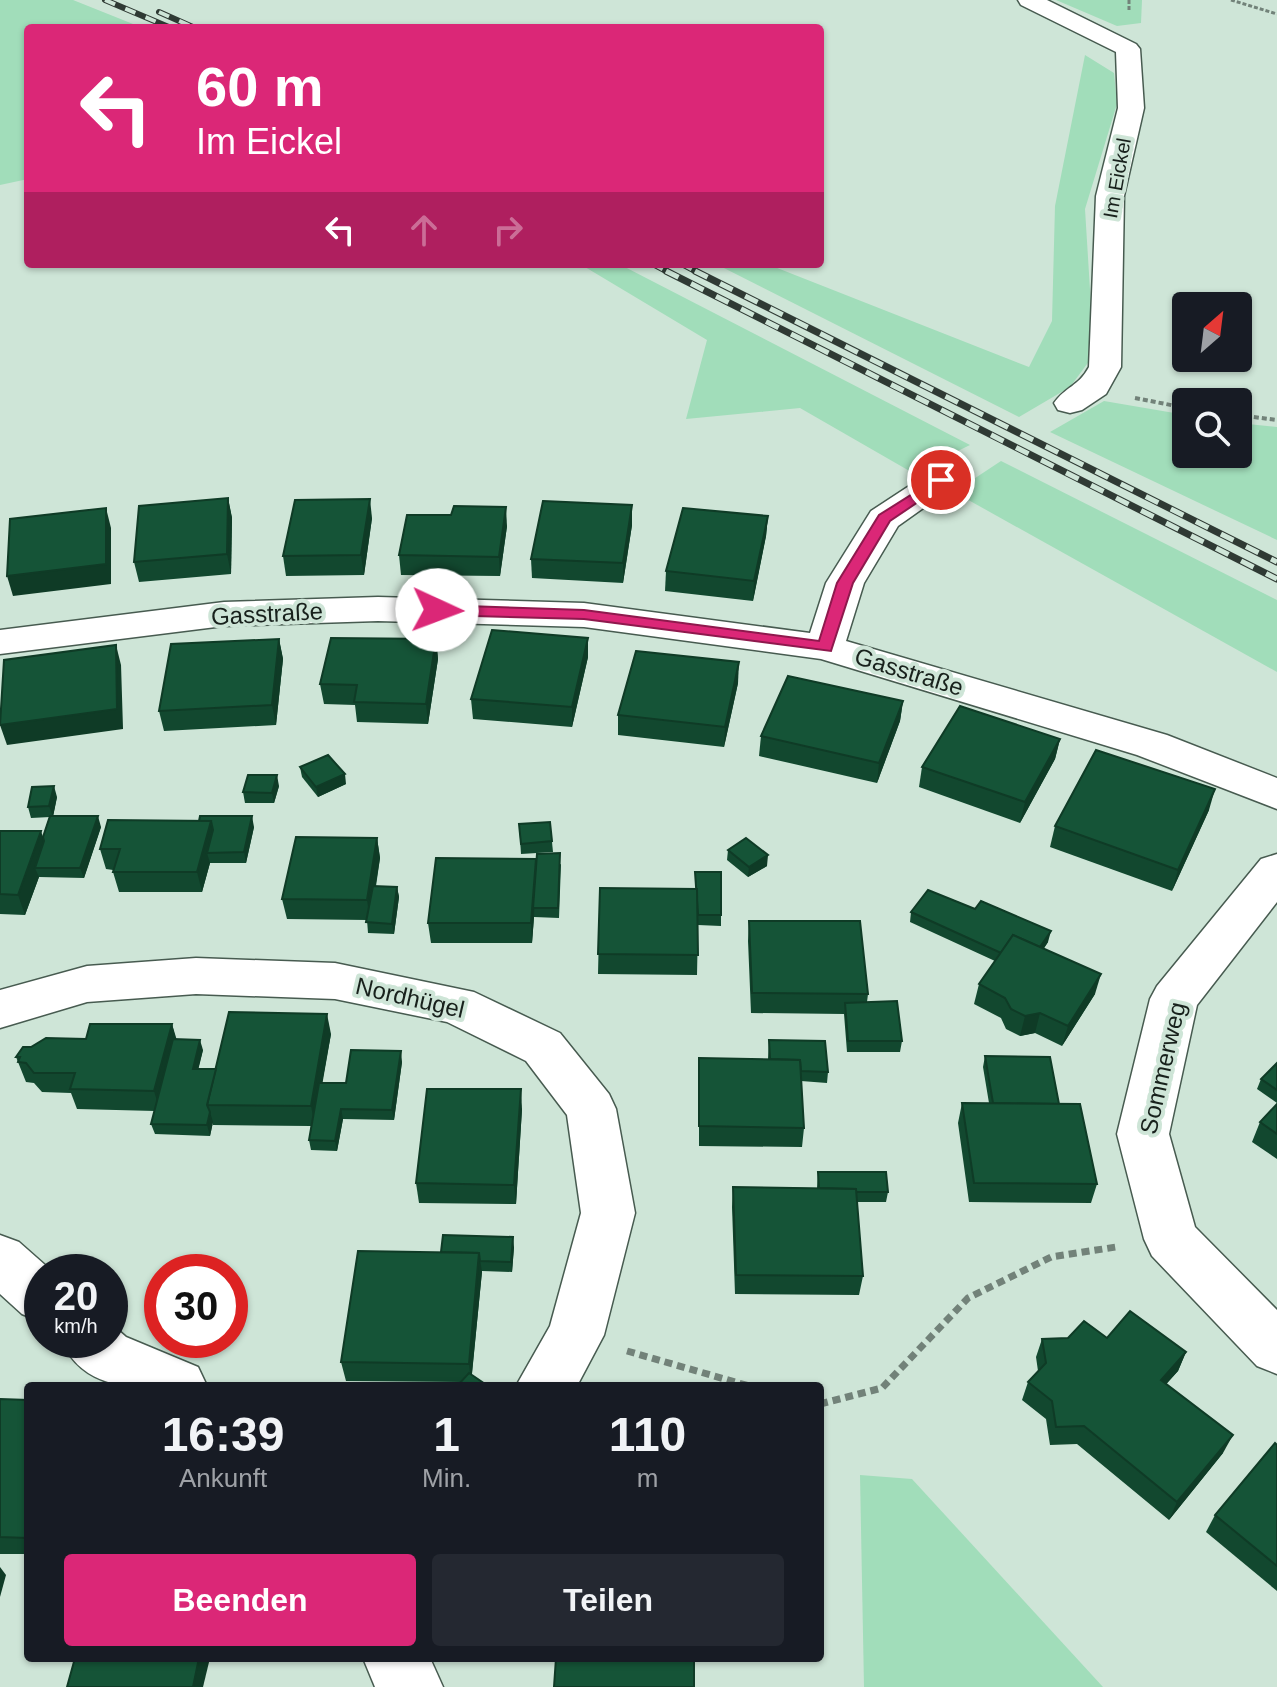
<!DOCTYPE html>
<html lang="de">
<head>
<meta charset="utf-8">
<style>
	:root { --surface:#171b24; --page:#242831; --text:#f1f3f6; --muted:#9ea1a6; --accent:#db2777 }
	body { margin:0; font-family:Helvetica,sans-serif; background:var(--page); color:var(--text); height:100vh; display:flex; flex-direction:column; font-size:30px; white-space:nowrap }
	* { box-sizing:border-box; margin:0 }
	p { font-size:26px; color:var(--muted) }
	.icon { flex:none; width:44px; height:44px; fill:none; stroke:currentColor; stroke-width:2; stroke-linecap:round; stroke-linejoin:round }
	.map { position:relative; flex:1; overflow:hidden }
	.panel { position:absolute; left:24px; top:1382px; width:800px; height:280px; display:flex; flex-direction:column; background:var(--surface); border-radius:8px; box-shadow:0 2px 6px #0004 }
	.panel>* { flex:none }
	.hud { position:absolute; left:24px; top:24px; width:800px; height:244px; border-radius:8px; box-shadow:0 2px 6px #0004; background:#db2777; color:#fff; overflow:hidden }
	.needle { width:52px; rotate:28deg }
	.controls { position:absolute; left:1172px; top:292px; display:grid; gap:16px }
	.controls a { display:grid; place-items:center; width:80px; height:80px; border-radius:8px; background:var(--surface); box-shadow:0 2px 6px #0004; font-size:40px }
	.speed { position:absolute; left:24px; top:1254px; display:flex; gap:16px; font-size:40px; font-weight:700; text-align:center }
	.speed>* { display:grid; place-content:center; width:104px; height:104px; border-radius:50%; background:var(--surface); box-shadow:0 2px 6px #0004; line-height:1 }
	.speed small { font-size:20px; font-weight:400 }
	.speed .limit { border:12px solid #d22; background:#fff; color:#111 }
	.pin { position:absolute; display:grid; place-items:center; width:68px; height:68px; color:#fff; margin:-34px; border:4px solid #fff; border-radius:50%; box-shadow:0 2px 8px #0007 }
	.me { position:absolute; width:88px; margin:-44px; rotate:92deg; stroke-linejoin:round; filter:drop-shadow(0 0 6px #0008) }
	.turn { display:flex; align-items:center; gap:28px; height:168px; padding:0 40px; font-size:36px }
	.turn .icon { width:104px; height:104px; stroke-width:2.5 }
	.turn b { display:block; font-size:56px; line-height:68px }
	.lanes { display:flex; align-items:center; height:76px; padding:0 40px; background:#0003; justify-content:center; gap:40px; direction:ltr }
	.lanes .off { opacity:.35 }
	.eta { display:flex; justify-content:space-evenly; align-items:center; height:136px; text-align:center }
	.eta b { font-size:48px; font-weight:700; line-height:56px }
	.cta { display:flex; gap:16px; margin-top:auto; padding:16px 40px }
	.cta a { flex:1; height:92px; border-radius:8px; background:var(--accent); color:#fff; font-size:32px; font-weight:700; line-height:92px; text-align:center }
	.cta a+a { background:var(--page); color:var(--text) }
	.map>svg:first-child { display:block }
</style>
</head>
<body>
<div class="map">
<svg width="1277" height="1687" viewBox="0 0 1277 1687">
	<rect width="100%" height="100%" fill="#cee5d7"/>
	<g fill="#a1ddba">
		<path d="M0,0h73l70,28h-115v151l-28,6z"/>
		<path d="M1056,0h86l-1,23 -24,3z"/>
		<path d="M1085,55l29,18 3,31 -32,105 6,97 -1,54 -20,27 -51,30 -303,-153h51l262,103 23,-46 3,-115z"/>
		<path d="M580,264h39l351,181 -57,28 -113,-65 -114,11 21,-79z"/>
		<path d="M1104,401l82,14v39h52v-31l39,4v113l-227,-108z"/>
		<path d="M1001,461l276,139v72l-323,-180z"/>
		<path d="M860,1475l52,4 191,208h-239z"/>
	</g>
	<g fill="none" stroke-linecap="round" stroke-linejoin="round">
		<g stroke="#475b50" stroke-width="3">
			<g id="minor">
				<path d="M1018,0h29l89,44 4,5 4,59 -20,88 -3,171 -15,27 -24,16 -12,3 -12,-3 -4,-7c11,-16 25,-17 35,-36l7,-171 22,-88 -2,-56 -95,-47z"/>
				<path d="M941,470l12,3 5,7 -5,7 -55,39 -34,57 -18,58 321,94 110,43v31l-140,-54 -316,-96 -237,-32 -206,-6 -154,5 -224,28v-24l224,-28 154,-5 206,6 226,30 16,-50 45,-72 58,-38z"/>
				<path d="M1277,854v48l-80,103 -28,129 26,93 82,83v64l-20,-8 -105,-110 -8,-17 -27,-105 33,-135 7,-13 104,-127z"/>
				<path d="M196,958l139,5 139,29 86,41 49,61 7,15 19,104 -31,122 -27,51h-61l34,-60 31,-113 -14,-98 -41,-54 -79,-39 -112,-23 -139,-5 -109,8 -87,26v-38l87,-24z"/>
				<path d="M0,1235l19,7 34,30h-11v50l-20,-8 -22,-20z"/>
				<path d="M110,1323l16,14 72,30 9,19c-55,0 -119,14 -146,-46h49z"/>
				<path d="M363,1658h67l13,29h-68z"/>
			</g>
		</g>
		<g stroke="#728279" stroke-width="3" stroke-dasharray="4 2" stroke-linecap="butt">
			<path d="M1129,0v12"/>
			<path d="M1231,0l46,14"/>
		</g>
		<g stroke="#728279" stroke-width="4" stroke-dasharray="5 3" stroke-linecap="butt">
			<path d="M1135,398l51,10"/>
			<path d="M1238,415l39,5"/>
		</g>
		<g stroke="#728279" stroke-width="7" stroke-dasharray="8 5" stroke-linecap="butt">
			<path d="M627,1351l122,35"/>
			<path d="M820,1404l62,-16 86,-90 83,-41 65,-10"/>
		</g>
		<use href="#minor" fill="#fff" fill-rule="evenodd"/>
		<g stroke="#2f3a34" stroke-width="6">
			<g id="rail-far1">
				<path d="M105,0l66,28"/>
				<path d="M159,12l36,16"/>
				<path d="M653,264l17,9"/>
				<path d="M682,264l17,9"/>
			</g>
		</g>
		<g stroke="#2f3a34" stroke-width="7">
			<g id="rail">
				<path d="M666,271l611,308"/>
				<path d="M695,271l582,291"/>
			</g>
		</g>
		<use href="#rail-far1" stroke="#cee5d7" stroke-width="4" stroke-dasharray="11" stroke-linecap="butt"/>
		<use href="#rail" stroke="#cee5d7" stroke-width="5" stroke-dasharray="14" stroke-linecap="butt"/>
	</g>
	<g fill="#12482f">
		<path d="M228,498l4,20 -1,56 -92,8 -5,-20z"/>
		<path d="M632,505v20l-9,58 -91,-5 -1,-19z"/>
		<path d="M768,516l-2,20 -13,65 -88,-10 1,-20z"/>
		<path d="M372,518l-8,57 -78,1 -3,-20z"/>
		<path d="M507,526l-7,50 -99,-1 -2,-20z"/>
		<path d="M588,638v19l-16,70 -99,-8 -2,-20z"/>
		<path d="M279,639l4,20 -7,66 -112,6 -5,-20z"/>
		<path d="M436,639l2,20 -10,65 -71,-2 -2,-17 -31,-1 -4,-20z"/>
		<path d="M738,683l-14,64 -106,-12v-20z"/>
		<path d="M903,701l-3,20 -23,62 -118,-27 2,-20z"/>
		<path d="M1060,739l-5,20 -35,64 -101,-36 3,-20z"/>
		<path d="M300,767l46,17 -28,13 -16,-20z"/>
		<path d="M279,786l-5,17h-29l-2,-11z"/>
		<path d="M57,797l-4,19 48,11 -17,51 -45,-1 -14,38 -25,-1v-83l43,6 7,-20 -19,1 -3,-11z"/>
		<path d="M1209,810l-37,81 -122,-44 5,-21z"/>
		<path d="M550,822l3,30 -32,2 -2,-30z"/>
		<path d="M254,827l-8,36h-36l-8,29h-83l-6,-20v-2l-7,-1 -6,-20z"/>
		<path d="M377,838l3,20 -4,28 21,1 2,10 -5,37 -26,-1 -1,-13 -80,-1 -5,-20z"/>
		<path d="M728,850l39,16 -19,11 -21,-17z"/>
		<path d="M561,864l-2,54 -25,-1 -2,26h-101l-3,-20z"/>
		<path d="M600,888l121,27v11l-23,-1 -1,50 -99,-1z"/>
		<path d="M911,912l137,30 -4,6 51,46 -33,52 -27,-13 -15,3 -14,-7 -5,-11 -27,-14 5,-20 16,-23 -85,-39z"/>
		<path d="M749,921l119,73 -1,8 35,39 -2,11h-53l-3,-38 -93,-1 -3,-72z"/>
		<path d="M172,1024l4,16 27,10 -5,19h18l115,-35 -9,49h24l56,-21 -8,58 -51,-1 -6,32 -26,-1 -2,-10 2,-14 -98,-1v-3l-3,14 -55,-2 -4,-10 4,-13 -78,-2 -6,-16 -29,-1 -8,-9 -8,-1 -10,-25 15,-10z"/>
		<path d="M769,1040l59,32 -1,11 -26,-2 3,47 -2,19 -103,-1v-88l69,1z"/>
		<path d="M985,1056l74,48 38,80 -6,19 -122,-1 -11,-79 4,-20h27l-6,-36z"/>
		<path d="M1277,1063v40l-20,-14 4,-10z"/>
		<path d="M1277,1104v55l-25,-17 8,-20z"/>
		<path d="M522,1109l-6,95 -97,-1 -3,-20z"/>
		<path d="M818,1172l70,20 -2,10h-29l6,74 -4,19 -124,-1 -3,-87 1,-20 84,1z"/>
		<path d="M514,1247l-2,25 -30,-1 -10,103 -11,8 -115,-1 -5,-19 100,-110z"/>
		<path d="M1107,1338l79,14 -8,19 -12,13 57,69 -54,67 -92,-76 -27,1 -4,-26 -24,-19 6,-18 10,-11 -2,-14 6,-18z"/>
		<path d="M0,1399l28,1v154h-28z"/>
		<path d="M1277,1445v146l-71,-59 9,-17z"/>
	</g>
	<g fill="#0f3b26">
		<path d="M228,498l4,20 -1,56 -4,-20z"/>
		<path d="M370,499l2,19 -8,57 -3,-20z"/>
		<path d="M632,505v20l-9,58v-20z"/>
		<path d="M506,507l1,19 -7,50 -1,-19z"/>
		<path d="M106,508l5,20v56l-98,12 -6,-20z"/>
		<path d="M768,516l-2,20 -13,65 1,-20z"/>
		<path d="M588,638v19l-16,70v-20z"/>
		<path d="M279,639l4,20 -7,66 -4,-20z"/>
		<path d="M436,639l2,20 -10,65 -2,-20z"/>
		<path d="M116,645l5,20 2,64 -116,16 -7,-20z"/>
		<path d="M739,662l-1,21 -14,64 1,-20z"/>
		<path d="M903,701l-3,20 -23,62 2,-20z"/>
		<path d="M1060,739l-5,20 -35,64 5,-21z"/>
		<path d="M345,774l1,10 -28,13 -2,-10z"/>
		<path d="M277,775l2,11 -5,17 -2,-10z"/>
		<path d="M54,786l3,11 -4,20 -4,-11z"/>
		<path d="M1215,789l-6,21 -37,81 6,-21z"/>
		<path d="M98,816l3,11 -17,51 -4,-10z"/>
		<path d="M252,816l2,11 -8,36 -2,-11z"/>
		<path d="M211,821l4,20 -8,12 3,10 -8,29 -5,-20z"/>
		<path d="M41,831l7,21 -13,16 4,9 -14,38 -7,-20z"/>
		<path d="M377,838l3,20 -10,62 -3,-20z"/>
		<path d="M768,855l-1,11 -19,11 1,-10z"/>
		<path d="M536,859l-2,58 -2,26 -1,-20z"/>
		<path d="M397,887l2,10 -5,37 -2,-10z"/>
		<path d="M1051,931l-3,11 -15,23 2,-10z"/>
		<path d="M1101,974l-6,20 -33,52 6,-20z"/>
		<path d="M1040,1013l-5,20 -15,3 5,-20z"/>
		<path d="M327,1014l4,20 -16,92 -4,-20z"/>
		<path d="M172,1024l6,20 -18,67 -6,-20z"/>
		<path d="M200,1040l3,10 -7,29 -3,-10z"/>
		<path d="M401,1051l1,11 -8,58 -2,-10z"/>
		<path d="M521,1089l1,20 -6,95 -2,-19z"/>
		<path d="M341,1109l2,10 -6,32 -2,-10z"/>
		<path d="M210,1112l3,10 -3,14 -3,-11z"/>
		<path d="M513,1237l1,10 -2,25 -1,-10z"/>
		<path d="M479,1253l3,19 -11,110 -2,-18z"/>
		<path d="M1186,1352l-8,19 -25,28 8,-19z"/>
		<path d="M1233,1435l-10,18 -54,67 8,-18z"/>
		<path d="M0,1567l6,8 -6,22z"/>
		<path d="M199,1658h11l-7,29h-10z"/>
	</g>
	<g fill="#155437" stroke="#0f3b26" stroke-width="2">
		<path d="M228,498l-1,56 -93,8 5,-56z"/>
		<path d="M370,499l-9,56 -78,1 12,-56z"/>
		<path d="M543,501l89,4 -9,58 -92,-4z"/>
		<path d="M454,506l52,1 -7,50 -100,-2 8,-40h44z"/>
		<path d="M106,508v56l-99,12 3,-57z"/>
		<path d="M683,508l85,8 -14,65 -88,-10z"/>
		<path d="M492,630l96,8 -16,69 -101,-8z"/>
		<path d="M331,638l105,1 -10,65 -72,-2 3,-17 -37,-1z"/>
		<path d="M279,639l-7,66 -113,6 12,-67z"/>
		<path d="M116,645l1,64 -117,16 4,-65z"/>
		<path d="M636,651l103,11 -14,65 -107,-12z"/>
		<path d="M788,676l115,25 -24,62 -118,-27z"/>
		<path d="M960,706l100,33 -35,63 -103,-35z"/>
		<path d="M1096,750l119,39 -37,81 -123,-44z"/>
		<path d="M328,755l17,19 -29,13 -16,-20z"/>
		<path d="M248,775h29l-5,18 -29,-1z"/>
		<path d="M54,786l-5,20 -21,1 4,-20z"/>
		<path d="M50,816h48l-18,52h-45l9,-27 -1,-4z"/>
		<path d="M200,816h52l-8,36 -37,1 6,-23 -2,-9h-12z"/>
		<path d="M108,820l103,1 -14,51h-84l7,-23h-20z"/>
		<path d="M550,822l2,19 -31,3 -2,-20z"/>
		<path d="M0,831h41l-23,64 -18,-1z"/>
		<path d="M296,837l81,1 -10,62 -85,-1z"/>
		<path d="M746,838l22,17 -19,12 -21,-17z"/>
		<path d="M560,853l-2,55h-25l4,-54z"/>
		<path d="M436,858l100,1 -5,64h-103z"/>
		<path d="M695,872h26v43h-23z"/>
		<path d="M373,886l24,1 -5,37 -26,-2z"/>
		<path d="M600,888l97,1 1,66 -100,-1z"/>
		<path d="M928,890l47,19 6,-8 70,30 -11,16 -27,-12 -12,18 -90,-41z"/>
		<path d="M749,921h111l8,73 -116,-1z"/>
		<path d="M1013,935l88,39 -33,52 -28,-13 -15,3 -14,-7 -6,-11 -26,-14z"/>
		<path d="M897,1001l5,40h-54l-3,-38z"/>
		<path d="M229,1012l98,2 -16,92 -104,-1z"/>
		<path d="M90,1024h82l-18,67 -84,-2 5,-16h-41l-8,-10 -8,-1 2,-5h-4l7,-10h8l15,-9 40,1z"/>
		<path d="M173,1039l27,1 -7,29h23l-9,36 3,7 -3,13 -56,-1z"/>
		<path d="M769,1040l56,1 3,31 -27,-1 -1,-11 -30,-1z"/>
		<path d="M351,1050l50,1 -9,59 -51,-1 -6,32 -26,-1 10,-57h27z"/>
		<path d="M985,1056l65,1 9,47 -66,-1z"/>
		<path d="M699,1058l101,2 4,68 -105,-2z"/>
		<path d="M1277,1063v27l-16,-11z"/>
		<path d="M427,1089h94l-7,96 -98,-2z"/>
		<path d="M962,1103l118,1 17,80 -123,-1z"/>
		<path d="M1277,1104v30l-17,-12z"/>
		<path d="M818,1172h68l2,20h-32v-3l-37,-1z"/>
		<path d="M733,1187l123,2 7,87 -127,-1z"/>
		<path d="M443,1235l70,2 -2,25 -31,-1 -1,-8 -38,-1z"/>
		<path d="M358,1251l121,2 -10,111 -128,-2z"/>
		<path d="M1130,1311l56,41 -25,28 72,55 -56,67 -93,-76 -28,1 -4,-26 -24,-19 18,-19 -4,-24 26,-1 16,-17 23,17z"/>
		<path d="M469,1373l19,13h-31z"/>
		<path d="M0,1399l28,1v138l-28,-1z"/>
		<path d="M1275,1443l2,2v121l-62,-51z"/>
		<path d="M75,1658h124l-6,29h-126z"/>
		<path d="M556,1658h138v29h-140z"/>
	</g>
	<path fill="#db2777" stroke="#8e194d" stroke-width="2" d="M941,476l8,4 -3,3 -56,38 -37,62 -22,68 -247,-32 -147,-4 -8,-5 8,-5 147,5 235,31 18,-58 42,-68z"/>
	<g text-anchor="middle" stroke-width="8" stroke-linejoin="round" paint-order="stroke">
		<g font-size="20" fill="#18211c" stroke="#cee5d7">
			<text transform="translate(1117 178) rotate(-80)" y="7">Im Eickel</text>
		</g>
		<g font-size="24" fill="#18211c" stroke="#cee5d7">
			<text transform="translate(267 614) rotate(-3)" y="8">Gasstraße</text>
			<text transform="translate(909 672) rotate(17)" y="8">Gasstraße</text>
			<text transform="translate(410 998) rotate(13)" y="8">Nordhügel</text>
			<text transform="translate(1163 1068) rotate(-77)" y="8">Sommerweg</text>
		</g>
	</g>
</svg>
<div class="controls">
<a><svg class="needle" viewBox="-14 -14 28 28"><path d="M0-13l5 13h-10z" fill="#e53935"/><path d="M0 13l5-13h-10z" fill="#9ea1a6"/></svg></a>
<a><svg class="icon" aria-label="search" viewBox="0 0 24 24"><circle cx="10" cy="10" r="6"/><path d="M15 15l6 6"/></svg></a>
</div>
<div class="speed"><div>20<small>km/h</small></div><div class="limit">30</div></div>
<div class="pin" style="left:941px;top:480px;background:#d93025"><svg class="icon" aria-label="arrive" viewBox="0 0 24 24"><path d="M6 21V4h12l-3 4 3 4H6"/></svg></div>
<svg class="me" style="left:437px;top:610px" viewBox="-20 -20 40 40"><circle r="19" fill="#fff"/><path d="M0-13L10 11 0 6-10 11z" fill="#db2777"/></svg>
<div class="hud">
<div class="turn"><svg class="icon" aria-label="left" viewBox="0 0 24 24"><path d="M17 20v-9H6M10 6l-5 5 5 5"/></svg><div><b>60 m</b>Im Eickel</div></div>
<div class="lanes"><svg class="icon" aria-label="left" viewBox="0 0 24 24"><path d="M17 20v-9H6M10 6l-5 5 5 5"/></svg><svg class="icon off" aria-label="ahead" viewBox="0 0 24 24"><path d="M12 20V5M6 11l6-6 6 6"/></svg><svg class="icon off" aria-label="right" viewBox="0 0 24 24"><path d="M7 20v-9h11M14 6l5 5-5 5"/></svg></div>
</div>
<section class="panel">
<div class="eta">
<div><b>16:39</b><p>Ankunft</p></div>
<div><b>1</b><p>Min.</p></div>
<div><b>110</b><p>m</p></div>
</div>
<div class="cta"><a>Beenden</a><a>Teilen</a></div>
</section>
</div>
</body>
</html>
